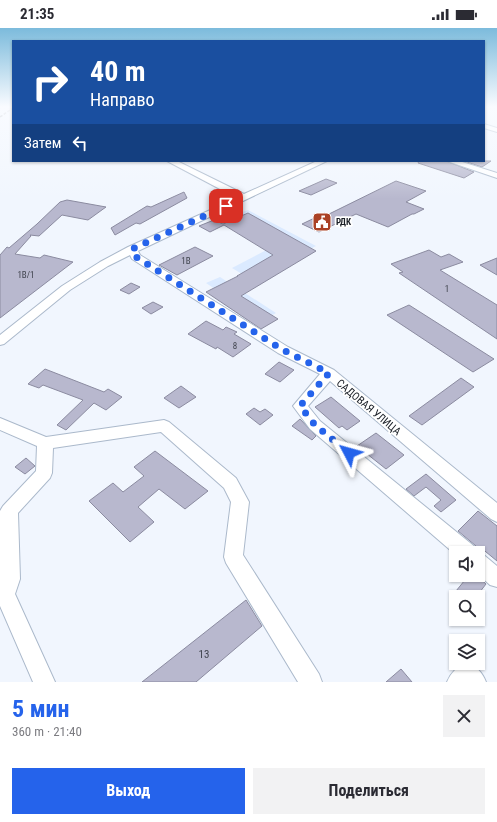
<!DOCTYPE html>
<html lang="ru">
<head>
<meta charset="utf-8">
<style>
	:root { --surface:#fff; --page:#f2f2f3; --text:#2b2b33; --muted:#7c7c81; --accent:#2563eb }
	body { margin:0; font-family:"Roboto Condensed",sans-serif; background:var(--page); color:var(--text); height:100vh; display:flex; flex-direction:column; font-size:15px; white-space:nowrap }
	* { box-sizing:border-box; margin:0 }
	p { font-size:13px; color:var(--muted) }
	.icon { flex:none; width:22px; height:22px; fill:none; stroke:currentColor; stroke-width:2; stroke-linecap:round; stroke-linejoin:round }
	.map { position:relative; height:654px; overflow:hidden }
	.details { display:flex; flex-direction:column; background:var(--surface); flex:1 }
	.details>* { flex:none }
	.hud { position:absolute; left:12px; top:12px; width:473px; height:122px; border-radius:0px; box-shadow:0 1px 3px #0004; background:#1a4fa0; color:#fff; overflow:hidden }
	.fabs { position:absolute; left:449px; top:518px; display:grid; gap:8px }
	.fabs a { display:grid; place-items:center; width:36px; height:36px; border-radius:0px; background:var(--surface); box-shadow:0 1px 3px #0004; font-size:20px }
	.pin { position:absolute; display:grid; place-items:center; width:34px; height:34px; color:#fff; margin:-17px; border-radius:8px; box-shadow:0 2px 6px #0006 }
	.me { position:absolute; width:44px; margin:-22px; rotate:309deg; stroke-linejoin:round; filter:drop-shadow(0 0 3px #0008) }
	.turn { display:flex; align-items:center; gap:14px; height:84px; padding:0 12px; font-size:18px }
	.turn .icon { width:52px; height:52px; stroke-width:2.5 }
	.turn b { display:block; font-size:28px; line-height:34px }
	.then { display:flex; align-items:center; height:38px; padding:0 12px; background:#0003; gap:8px; font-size:15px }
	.round { display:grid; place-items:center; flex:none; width:42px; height:42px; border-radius:0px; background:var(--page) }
	.head { display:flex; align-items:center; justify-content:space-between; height:68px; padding:0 12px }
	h1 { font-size:24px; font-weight:700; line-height:30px; color:var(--accent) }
	.primary-button { display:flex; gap:8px; margin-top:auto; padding:8px 12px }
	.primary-button a { flex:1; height:46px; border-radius:0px; background:var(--accent); color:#fff; font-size:16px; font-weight:700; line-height:46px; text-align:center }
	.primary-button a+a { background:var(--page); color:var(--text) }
	.status { display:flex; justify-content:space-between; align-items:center; height:28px; padding:0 20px; background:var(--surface); direction:ltr }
	.status svg { height:11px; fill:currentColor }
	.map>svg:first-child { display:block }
</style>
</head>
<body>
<div class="status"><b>21:35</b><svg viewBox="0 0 49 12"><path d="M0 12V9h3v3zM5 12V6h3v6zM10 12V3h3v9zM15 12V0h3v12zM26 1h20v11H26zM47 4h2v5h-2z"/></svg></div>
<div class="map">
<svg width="497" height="654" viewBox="0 0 497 654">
	<rect width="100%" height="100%" fill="#f1f6fe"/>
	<g fill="#dbeaff">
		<path d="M248,182l68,36 -64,34 -20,-12 42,-22 -49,-28z"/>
		<path d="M220,249l56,36 -14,8 -56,-38z"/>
	</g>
	<g fill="#b8b8ce" stroke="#8b8ba0">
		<path d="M419,133h27l28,11 -10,6 -46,-15z"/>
		<path d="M464,133h27l-9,6z"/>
		<path d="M326,151l11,4 -26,12 -12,-4z"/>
		<path d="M396,153l30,10 -20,11 18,7 -10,5h-2l-24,13 -32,-13 -37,18 -17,-8 23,-11 2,2z"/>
		<path d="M184,164l3,6 -47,26 -4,-1 -21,12 -4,-7 36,-22 4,1z"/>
		<path d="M67,172l39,7 -18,13 -26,-5 -23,21 -9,-1 1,1 -16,18 25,4 4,-3 29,7 -73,56v-63l7,-8 2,1 28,-24 23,-22z"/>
		<path d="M248,185l68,38 -75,45 37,23 -17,10 -55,-37 32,-16h-1l36,-21 -49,-30 -14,7 -11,-6 15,-6 9,4z"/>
		<path d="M195,219l18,9 -36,19 -18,-10z"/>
		<path d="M429,222l12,7 8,-3 14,8 -23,8 57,35v34l-98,-66 4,-1 -12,-8z"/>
		<path d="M497,230v17l-17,-10z"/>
		<path d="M131,255l9,4 -11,7 -9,-4z"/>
		<path d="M153,274l10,5 -12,7 -9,-6z"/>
		<path d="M409,277l85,54 -21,13 -86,-57z"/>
		<path d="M206,293l17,9 3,-3 11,5 -3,2 17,10 -18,13 -16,-10 -1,2 -28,-15z"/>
		<path d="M279,334l15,8 -14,12 -15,-8z"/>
		<path d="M45,341l59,23 4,-3 14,8 -16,13 -12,-7 -28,27 -9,-5 26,-25 -40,-15 -4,3 -11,-4z"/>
		<path d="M461,350l13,9 -52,38 -13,-9z"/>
		<path d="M181,358l15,11 -17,11 -15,-10z"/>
		<path d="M331,369l29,24 -13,9 -5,-4 -3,2 -24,-21z"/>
		<path d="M254,380l6,4 5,-3 8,6 -13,10 -14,-11z"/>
		<path d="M300,391l16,17 -4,4 -20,-14z"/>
		<path d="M376,405l28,22 -18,14 -29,-23z"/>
		<path d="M155,423l53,40 -23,18 -26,-20 -21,18 16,15 -24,20 -41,-41 24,-18 10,9 21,-16 -10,-9z"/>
		<path d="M26,430l9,8 -10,8 -10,-7z"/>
		<path d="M426,446l30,26 -15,12 -7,-6 7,-6 -15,-13 -12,9 -8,-7z"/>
		<path d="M478,483l19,15v35l-17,-14 -3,2 -1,-3 -18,-15z"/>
		<path d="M469,547h7l10,9 -10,13h-12l-8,-6z"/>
		<path d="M246,572l16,26 -66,56h-54z"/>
		<path d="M401,641l11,13h-26z"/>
	</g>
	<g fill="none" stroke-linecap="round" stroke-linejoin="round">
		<g stroke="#abb9cb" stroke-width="2">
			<g id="minor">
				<path d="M484,96l13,4v4l-13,-4z"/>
				<path d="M167,133h10l67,33 73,-33h10l-189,90 2,4 148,92 46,23 163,133v19l-6,-3 -161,-138 -22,25 12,15 155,126 2,6h-21v2l-146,-126 -17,-23 27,-32 -42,-21 -146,-94 -2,-4 -22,11 -38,24 -66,54 -4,1v-10l62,-49 38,-24 28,-15 109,-49z"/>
				<path d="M447,133h12l38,12v5z"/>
				<path d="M0,390l46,19 118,-17 5,2 67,56 13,24 -6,53 76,119 3,8h-24l-72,-119 -2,-6 7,-55 -7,-14 -63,-56 -108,16 -1,25 -2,5 -32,35 2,66 -5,15 40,88h-22l-33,-76v-95l3,-5 33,-35 1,-25 -37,-16z"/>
				<path d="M478,525l7,3 12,10v21l-7,-2 -12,-11z"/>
				<path d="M467,635c10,4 15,9 19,19h-39c4,-10 10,-15 20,-19z"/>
			</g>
		</g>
		<use href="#minor" fill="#fff" fill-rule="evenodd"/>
		<path stroke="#777c83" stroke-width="1.5" stroke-dasharray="3 1.5" stroke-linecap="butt" d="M0,89l13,-9"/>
	</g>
	<linearGradient id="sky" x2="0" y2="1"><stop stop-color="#7cbbdc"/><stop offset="0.46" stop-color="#f9fbff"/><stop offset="1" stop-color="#f9fbff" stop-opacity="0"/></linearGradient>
	<rect width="497" height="171" fill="url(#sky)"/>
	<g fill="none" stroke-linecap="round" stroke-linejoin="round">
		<path stroke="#2563eb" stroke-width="7" stroke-dasharray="0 12.6" d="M226,178l-94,43 4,8 147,93 46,23 -29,33 15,19 34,28"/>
	</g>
	<defs>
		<g id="civic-square" transform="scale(1)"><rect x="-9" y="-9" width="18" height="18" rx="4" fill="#aa4125" stroke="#fff"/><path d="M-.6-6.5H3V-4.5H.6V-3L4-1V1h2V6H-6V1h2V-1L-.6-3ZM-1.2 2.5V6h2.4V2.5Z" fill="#fff"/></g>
	</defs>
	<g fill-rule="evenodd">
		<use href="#civic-square" x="322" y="194"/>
	</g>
	<g text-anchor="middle" stroke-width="3.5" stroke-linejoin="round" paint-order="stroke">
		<g font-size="9" font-weight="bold" fill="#181d24" stroke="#fff" text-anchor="start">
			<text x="336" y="197">РДК</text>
		</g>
		<g font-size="9" fill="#40444e">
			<text x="186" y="236">1В</text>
			<text x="26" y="250">1В/1</text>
			<text x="447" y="264">1</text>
			<text x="235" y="321">8</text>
		</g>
		<g font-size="11" fill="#181d24" stroke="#fff">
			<text transform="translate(369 379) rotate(40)" y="4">САДОВАЯ УЛИЦА</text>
		</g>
		<g font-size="11" fill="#40444e">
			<text x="204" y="630">13</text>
		</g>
	</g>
</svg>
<div class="fabs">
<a><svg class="icon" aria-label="sound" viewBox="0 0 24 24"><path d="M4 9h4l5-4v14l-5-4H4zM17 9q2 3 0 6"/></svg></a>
<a><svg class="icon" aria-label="search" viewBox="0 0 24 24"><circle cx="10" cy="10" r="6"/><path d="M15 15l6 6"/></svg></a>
<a><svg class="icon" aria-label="layers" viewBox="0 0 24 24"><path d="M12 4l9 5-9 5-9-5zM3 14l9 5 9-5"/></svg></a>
</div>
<div class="pin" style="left:226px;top:178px;background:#d93025"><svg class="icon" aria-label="arrive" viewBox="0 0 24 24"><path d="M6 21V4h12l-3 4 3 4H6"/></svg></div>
<svg class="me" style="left:349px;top:425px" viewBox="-20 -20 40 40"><path d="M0-17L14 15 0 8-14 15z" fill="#2563eb" stroke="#fff" stroke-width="4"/></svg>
<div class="hud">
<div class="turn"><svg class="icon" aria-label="right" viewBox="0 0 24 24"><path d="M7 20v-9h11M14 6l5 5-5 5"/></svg><div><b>40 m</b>Направо</div></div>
<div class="then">Затем<svg class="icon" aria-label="left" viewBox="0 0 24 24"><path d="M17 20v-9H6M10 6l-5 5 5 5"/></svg></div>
</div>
</div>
<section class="details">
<div class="head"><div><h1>5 мин</h1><p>360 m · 21:40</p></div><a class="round"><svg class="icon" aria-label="close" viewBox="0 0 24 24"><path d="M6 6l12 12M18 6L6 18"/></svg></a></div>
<div class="primary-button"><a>Выход</a><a>Поделиться</a></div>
</section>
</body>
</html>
